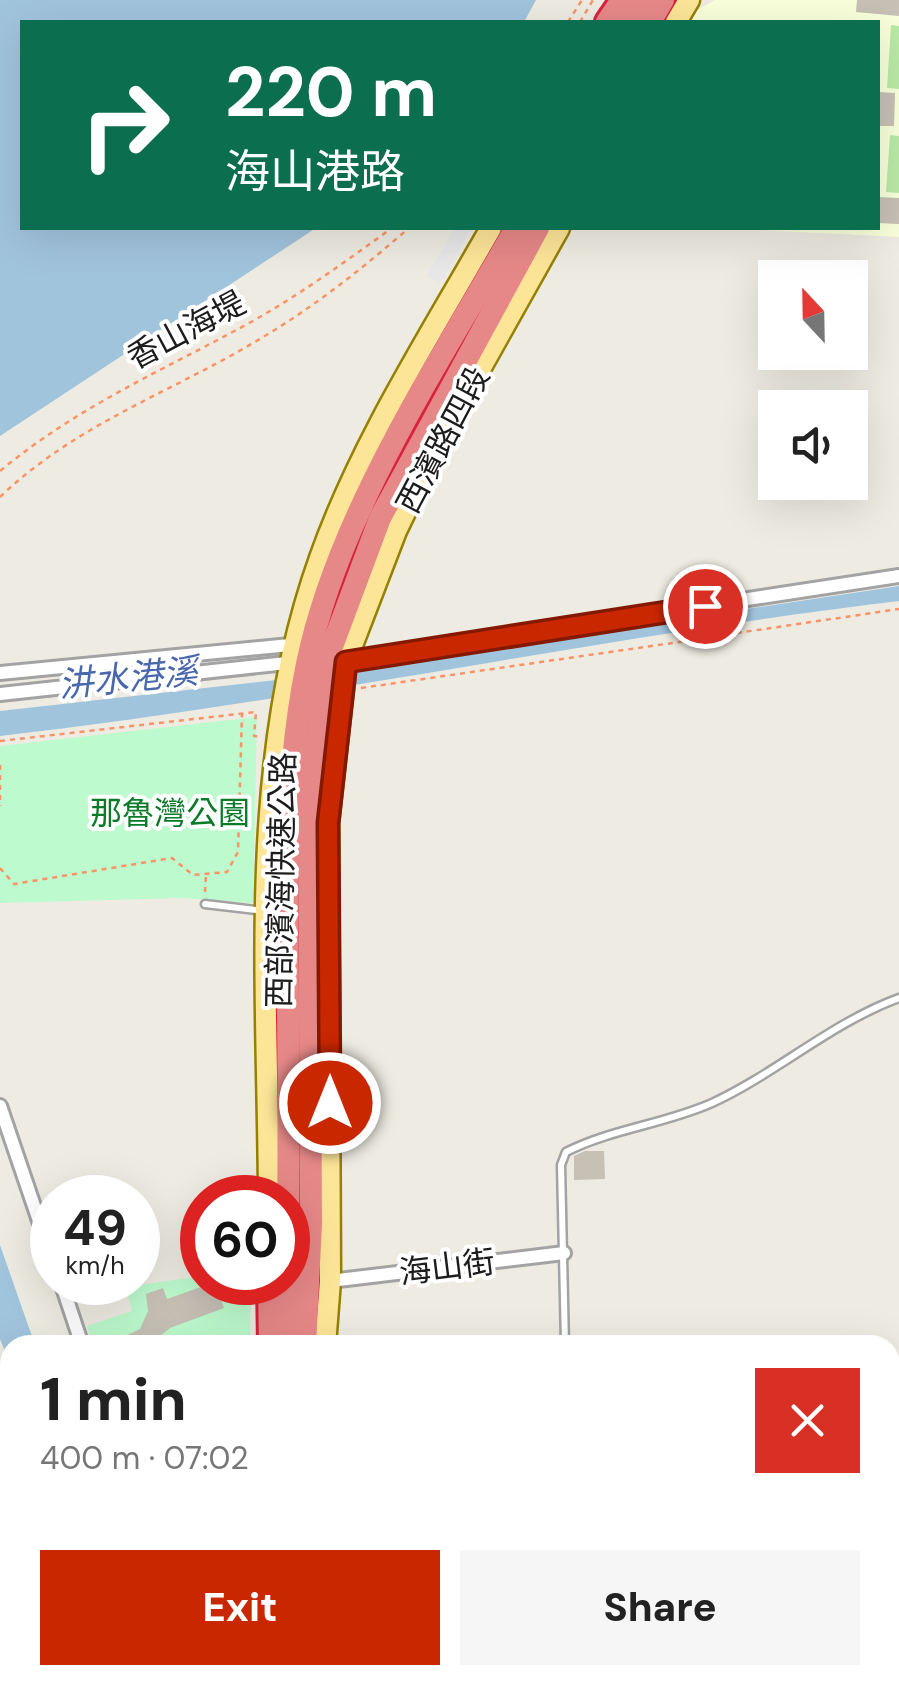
<!DOCTYPE html>
<html lang="en">
<head>
<meta charset="utf-8">
<style>
	:root { --surface:#fff; --page:#f6f6f6; --text:#222; --muted:#767676; --accent:#c92700 }
	body { margin:0; font-family:"DM Sans","Noto Sans TC",sans-serif; background:var(--page); color:var(--text); height:100vh; display:flex; flex-direction:column; font-size:38px; white-space:nowrap }
	* { box-sizing:border-box; margin:0 }
	p { font-size:32px; color:var(--muted) }
	.icon { flex:none; width:55px; height:55px; fill:none; stroke:currentColor; stroke-width:2; stroke-linecap:round; stroke-linejoin:round }
	.map { position:relative; flex:1; overflow:hidden }
	.details { position:absolute; left:0px; top:1335px; width:900px; height:350px; display:flex; flex-direction:column; background:var(--surface); border-radius:30px 30px 0 0; box-shadow:0 10px 40px #0002 }
	.details>* { flex:none }
	.guide { position:absolute; left:20px; top:20px; width:860px; height:210px; border-radius:0px; box-shadow:0 10px 40px #0002; background:#0b6e4f; color:#fff; overflow:hidden }
	.needle { width:65px; rotate:338deg }
	.fabs { position:absolute; left:758px; top:260px; display:grid; gap:20px }
	.fabs a { display:grid; place-items:center; width:110px; height:110px; border-radius:0px; background:var(--surface); box-shadow:0 10px 40px #0002; font-size:50px }
	.speed { position:absolute; left:30px; top:1175px; display:flex; gap:20px; font-size:50px; font-weight:700; text-align:center }
	.speed>* { display:grid; place-content:center; width:130px; height:130px; border-radius:50%; background:var(--surface); box-shadow:0 10px 40px #0002; line-height:1 }
	.speed small { font-size:25px; font-weight:400 }
	.speed .limit { border:15px solid #d22; background:#fff; color:#111 }
	.pin { position:absolute; display:grid; place-items:center; width:85px; height:85px; color:#fff; margin:-42px; border:5px solid #fff; border-radius:50%; box-shadow:0 2px 10px #0007 }
	.me { position:absolute; width:110px; margin:-55px; rotate:0deg; stroke-linejoin:round; filter:drop-shadow(0 0 8px #0008) }
	.turn { display:flex; align-items:center; gap:35px; height:210px; padding:0 40px; font-size:45px }
	.turn .icon { width:130px; height:130px; stroke-width:2.5 }
	.turn b { display:block; font-size:70px; line-height:85px }
	.round { display:grid; place-items:center; flex:none; width:105px; height:105px; border-radius:0px; background:var(--page) }
	.head { display:flex; align-items:center; justify-content:space-between; height:170px; padding:0 40px }
	h1 { font-size:60px; font-weight:800; line-height:75px }
	.primary-button { display:flex; gap:20px; margin-top:auto; padding:20px 40px }
	.primary-button a { flex:1; height:115px; border-radius:0px; background:var(--accent); color:#fff; font-size:40px; font-weight:800; line-height:115px; text-align:center }
	.primary-button a+a { background:var(--page); color:var(--text) }
	.map>svg:first-child { display:block }
</style>
</head>
<body>
<div class="map">
<svg width="899" height="1685" viewBox="0 0 899 1685">
	<rect width="100%" height="100%" fill="#eeece2"/>
	<path fill="#f8ffda" d="M715,0h184v237l-181,-9h160v-206h-191l3,-8z"/>
	<g fill="#baeaa6">
		<path d="M891,25l8,1v63l-12,-1z"/>
		<path d="M890,135l9,1v57l-13,-1z"/>
	</g>
	<g fill="#bdface">
		<path d="M257,717l-4,186 -70,-5 -183,5v-157z"/>
		<path d="M202,1276v6l49,1 -1,62h-157l-6,-19 45,-15 -6,-24z"/>
	</g>
	<path fill="#e8e8e8" d="M454,228h18l-31,55 -14,-7z"/>
	<g fill="#a1c4dd">
		<path d="M0,0h536l-12,22h-502v206h294l-316,208z"/>
		<path d="M899,586v15c-301,36 -598,101 -899,135v-25l276,-31z"/>
		<path d="M0,1245l35,100h-25v19l-10,-25z"/>
		<path d="M10,1407v268h140l4,10h-154v-270z"/>
		<path d="M352,1675h204l-15,7z"/>
	</g>
	<g fill="#c6c0b5">
		<path d="M857,0h42v16l-43,-4z"/>
		<path d="M878,92l17,1 -1,33h-16z"/>
		<path d="M878,197l21,1v26l-21,-1z"/>
		<path d="M585,1151h19l1,28 -31,1v-24z"/>
		<path d="M215,1282l9,26 -54,20 -10,8 2,9h-55l33,-16 8,-18 -2,-17 17,-6 4,11z"/>
	</g>
	<g fill="none" stroke-linecap="round" stroke-linejoin="round">
		<g stroke="#a3a3a3" stroke-width="11">
			<g id="lane">
				<path d="M705,607l4,31"/>
				<path d="M205,904l59,7"/>
				<path d="M565,1345l-4,-180 5,-13c45,-23 99,-28 146,-49 65,-30 119,-80 187,-105"/>
				<path d="M572,1675v10"/>
			</g>
		</g>
		<g stroke="#a3a3a3" stroke-width="18">
			<g id="street">
				<path d="M340,661l559,-85"/>
				<path d="M0,673l300,-29"/>
				<path d="M0,694l296,-32"/>
				<path d="M0,1106l52,153"/>
				<path d="M330,1281l234,-28"/>
				<path d="M61,1282l21,63"/>
				<path d="M197,1675l4,10"/>
			</g>
		</g>
		<g stroke="#958000" stroke-width="25">
			<g id="primary">
				<path d="M676,22l13,-22"/>
				<path d="M269,1198c-1,-213 -22,-436 51,-640 41,-116 111,-224 171,-330"/>
				<path d="M325,1345l5,-64 -2,-458 18,-162 50,-130 42,-87 121,-216"/>
				<path d="M244,1685v-10"/>
				<path d="M303,1685l1,-10"/>
			</g>
		</g>
		<g stroke="#da213d" stroke-width="28">
			<g id="highway">
				<path d="M607,22l15,-22"/>
				<path d="M631,22l12,-22"/>
				<path d="M650,22l13,-22"/>
				<path d="M269,1282l1,63"/>
				<path d="M286,1345c3,-114 3,-227 2,-341 -1,-113 -4,-229 19,-340 31,-151 134,-304 209,-436"/>
				<path d="M305,1345l6,-122 -2,-422 18,-141 53,-142 158,-290"/>
				<path d="M262,1685l1,-10"/>
				<path d="M283,1685l1,-10"/>
			</g>
		</g>
		<g stroke="#fc9265" stroke-width="2.5" stroke-dasharray="5 5" stroke-linecap="butt">
			<path d="M568,22l14,-22"/>
			<path d="M580,22l13,-22"/>
			<path d="M0,471c80,-66 162,-100 251,-149 50,-28 95,-61 141,-94"/>
			<path d="M0,497c78,-75 178,-107 268,-163 51,-31 96,-67 141,-106"/>
			<path d="M717,636l182,-27"/>
			<path d="M361,688l339,-49"/>
			<path d="M0,741l256,-29 -2,24 8,1"/>
			<path d="M0,765v41"/>
			<path d="M0,868l14,16 158,-26 21,17 34,-3 11,-20 4,-139"/>
			<path d="M205,892l1,-17"/>
			<path d="M0,1398l10,6"/>
			<path d="M181,1675l3,10"/>
		</g>
		<use href="#lane" stroke="#fff" stroke-width="6"/>
		<use href="#street" stroke="#fff" stroke-width="12"/>
		<use href="#primary" stroke="#fde598" stroke-width="20"/>
		<use href="#highway" stroke="#e78888" stroke-width="22"/>
	</g>
	<g fill="none" stroke-linecap="round" stroke-linejoin="round">
		<g stroke="#831900" stroke-width="25">
			<path id="route" d="M330,1103l-2,-280 18,-161 359,-56"/>
		</g>
		<use href="#route" stroke="#c92700" stroke-width="18"/>
	</g>
	<g text-anchor="middle" stroke-width="8" stroke-linejoin="round" paint-order="stroke">
		<g font-size="32" fill="#1c1c1c" stroke="#fff">
			<text transform="translate(186 330) rotate(-28)" y="11">香山海堤</text>
			<text transform="translate(443 440) rotate(-62)" y="11">西濱路四段</text>
			<text transform="translate(281 880) rotate(-89)" y="11">西部濱海快速公路</text>
			<text transform="translate(447 1267) rotate(-7)" y="11">海山街</text>
		</g>
		<g font-size="32" fill="#0a7b29" stroke="#fff">
			<text x="170" y="824">那魯灣公園</text>
		</g>
		<g font-size="35" font-style="italic" fill="#4867ad" stroke="#fff">
			<text transform="translate(128 678) rotate(-6)" y="12">汫水港溪</text>
		</g>
	</g>
</svg>
<div class="fabs">
<a><svg class="needle" viewBox="-14 -14 28 28"><path d="M0-13l5 13h-10z" fill="#e53935"/><path d="M0 13l5-13h-10z" fill="#767676"/></svg></a>
<a><svg class="icon" aria-label="sound" viewBox="0 0 24 24"><path d="M4 9h4l5-4v14l-5-4H4zM17 9q2 3 0 6"/></svg></a>
</div>
<div class="speed"><div>49<small>km/h</small></div><div class="limit">60</div></div>
<div class="pin" style="left:705px;top:606px;background:#d93025"><svg class="icon" aria-label="arrive" viewBox="0 0 24 24"><path d="M6 21V4h12l-3 4 3 4H6"/></svg></div>
<svg class="me" style="left:330px;top:1103px" viewBox="-20 -20 40 40"><circle r="17" fill="#c92700" stroke="#fff" stroke-width="3"/><path d="M0-11L8 9 0 5-8 9z" fill="#fff"/></svg>
<div class="guide">
<div class="turn"><svg class="icon" aria-label="right" viewBox="0 0 24 24"><path d="M7 20v-9h11M14 6l5 5-5 5"/></svg><div><b>220 m</b>海山港路</div></div>
</div>
<section class="details">
<div class="head"><div><h1>1 min</h1><p>400 m · 07:02</p></div><a class="round" style="background:#d93025;color:#fff"><svg class="icon" aria-label="close" viewBox="0 0 24 24"><path d="M6 6l12 12M18 6L6 18"/></svg></a></div>
<div class="primary-button"><a>Exit</a><a>Share</a></div>
</section>
</div>
</body>
</html>
